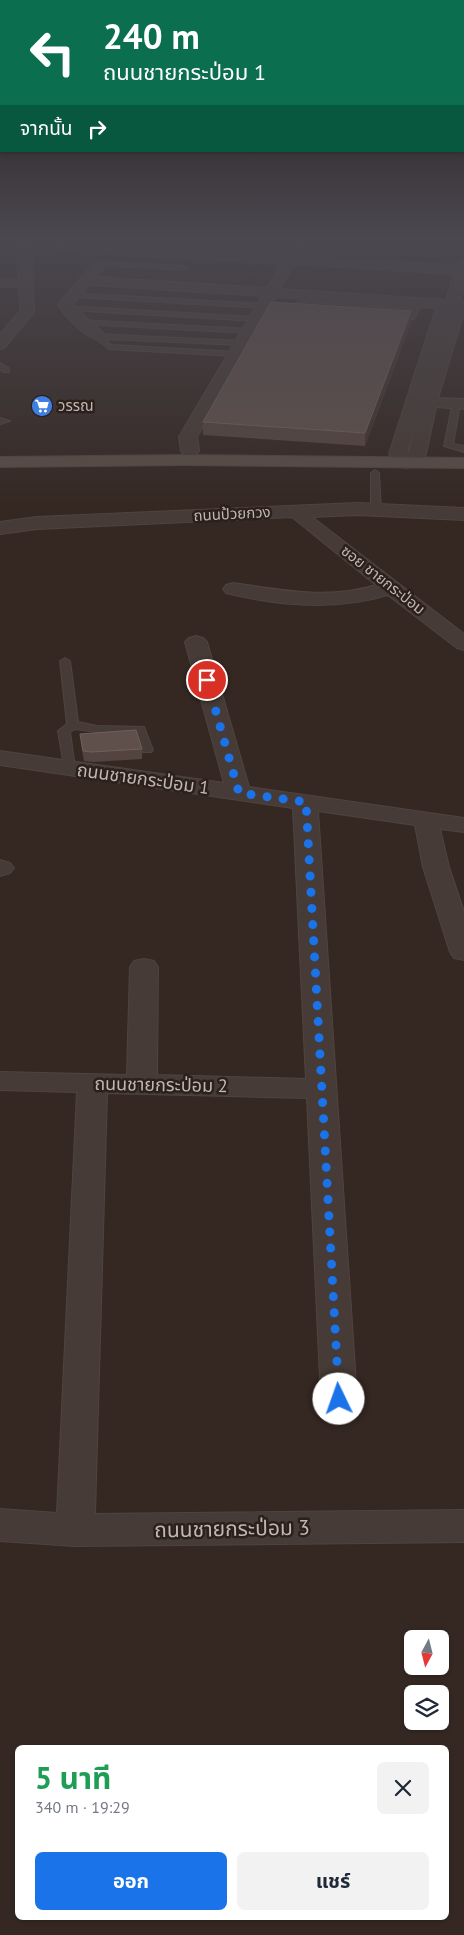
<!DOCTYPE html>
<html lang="th">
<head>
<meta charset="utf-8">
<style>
	:root { --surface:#fff; --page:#f2f2f3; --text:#1f2937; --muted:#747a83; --accent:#1a73e8 }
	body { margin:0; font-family:"PT Sans","Noto Sans Thai",sans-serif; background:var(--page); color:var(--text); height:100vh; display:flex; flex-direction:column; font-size:19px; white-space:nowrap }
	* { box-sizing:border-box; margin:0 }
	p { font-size:16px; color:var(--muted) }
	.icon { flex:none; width:28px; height:28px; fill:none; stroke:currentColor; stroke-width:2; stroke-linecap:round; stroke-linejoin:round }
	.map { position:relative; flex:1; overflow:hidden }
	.side { position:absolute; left:15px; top:1745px; width:434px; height:175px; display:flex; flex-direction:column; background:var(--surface); border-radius:8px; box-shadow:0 1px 4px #0004 }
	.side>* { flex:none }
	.top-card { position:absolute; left:0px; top:0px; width:465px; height:152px; box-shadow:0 1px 4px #0004; background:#0b6e4f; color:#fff; overflow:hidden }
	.needle { width:32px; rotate:187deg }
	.controls { position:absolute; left:404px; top:1630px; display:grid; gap:10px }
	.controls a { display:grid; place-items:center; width:45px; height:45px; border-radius:8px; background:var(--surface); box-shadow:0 1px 4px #0004; font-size:25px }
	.pin { position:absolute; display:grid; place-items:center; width:42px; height:42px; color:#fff; margin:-21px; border:2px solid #fff; border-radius:50%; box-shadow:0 1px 5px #0007 }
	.me { position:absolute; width:55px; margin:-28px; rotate:357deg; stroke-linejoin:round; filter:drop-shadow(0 0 4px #0008) }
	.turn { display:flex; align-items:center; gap:18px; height:105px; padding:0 20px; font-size:22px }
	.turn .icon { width:65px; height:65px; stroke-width:2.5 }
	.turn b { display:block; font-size:35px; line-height:42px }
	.then { display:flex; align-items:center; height:48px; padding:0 20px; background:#0003; gap:10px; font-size:19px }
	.round { display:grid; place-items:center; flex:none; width:52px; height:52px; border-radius:8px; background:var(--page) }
	.head { display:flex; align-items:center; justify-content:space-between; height:85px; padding:0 20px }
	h1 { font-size:30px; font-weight:700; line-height:38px; color:#1e9e55 }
	.cta { display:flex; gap:10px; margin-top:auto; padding:10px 20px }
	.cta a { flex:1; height:58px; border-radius:8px; background:var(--accent); color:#fff; font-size:20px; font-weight:700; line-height:58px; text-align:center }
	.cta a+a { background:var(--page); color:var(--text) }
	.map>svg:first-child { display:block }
</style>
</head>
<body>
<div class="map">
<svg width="464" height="1935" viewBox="0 0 464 1935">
	<rect width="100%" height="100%" fill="#352823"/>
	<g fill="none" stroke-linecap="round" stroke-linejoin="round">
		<g stroke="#4f4440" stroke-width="2">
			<g id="lane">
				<path d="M56,236h6v10l13,1 9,-11h7l-14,15 -20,-2z"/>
				<path d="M101,262l83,4 3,2 -3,2 -85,-5v-2z"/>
				<path d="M70,293l194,11 4,2 -4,2 -191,-11h-3z"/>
				<path d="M302,293h6l-1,5 109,7 4,2 -6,12h-3l-19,-1 -4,-2 4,-2 17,1 2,-6 -106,-7 -3,7 9,1v4l-17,-1 -1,-2z"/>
				<path d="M65,306l191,11 4,2 -4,2 -188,-11h-3z"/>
				<path d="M78,320l171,9 4,2 -4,2 -168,-9 -4,-2z"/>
				<path d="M95,334l146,7 4,2 -4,2 -136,-6 6,6 127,7v4h-3l-126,-7 -14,-11z"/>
				<path d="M0,363l9,5v4h-6l-3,-3z"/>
				<path d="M453,402l7,2 -7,40 11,2v6l-20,-6z"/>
				<path d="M0,418l10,3 -10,3z"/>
				<path d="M375,470l4,3 2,38 -5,3 -5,-3v-38z"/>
				<path d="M65,658l5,3 8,61 19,4 47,1 9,23 -2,2h-8l-8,-20h-38l-22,-3 -5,3 5,36 -2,3h-8l-7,-40 9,-7 -7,-63z"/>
			</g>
		</g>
		<g stroke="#4f4440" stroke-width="2">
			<g id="street">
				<path d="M15,236h14l3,20 2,56 -29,35 -5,2v-15l20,-23 -1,-24h-19v-8h19z"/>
				<path d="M297,236h14l-12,21 158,8 2,-4 5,-1v28l-4,12 4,1v11l-26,86 26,1v10l-28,-2 -10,47 -3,4 -11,9 -6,1 -6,-1 -11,-13 47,-146 -160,-11 -79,140 2,14 -3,4 -6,1 -6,-1 -3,-4 -2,-14 83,-141 -173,-11 -16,20 30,28 3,3 -3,3c-14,4 -37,-22 -45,-34l34,-40 5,-1 7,4 -8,9 171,11 14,-24 -169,-10 -7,-4 2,-3 179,9zM294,264l160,10 -8,26 -166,-11zM415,427l-6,25 -2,1z"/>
				<path d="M357,503l107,5v12l-107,-5 -45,2 152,117v16l-7,-2 -69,-53c-53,16 -109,11 -162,-2l-3,-4 3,-4 7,-2c49,7 95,17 143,2l-84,-68 -255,12 -37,5v-12l37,-5z"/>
				<path d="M196,636l7,2 4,4 42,145 215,31v14l-24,-3 9,38 15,45v48l-10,-2 -4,-6 -27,-85 -8,-42 -97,-14 39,588 -5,10 -13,4 -13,-4 -5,-10 -14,-301 -200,-5 -12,421 369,-4v32l-389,4 -75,-5v-32l57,4 20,-421 -77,-2v-18l127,3 3,-108 4,-6 10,-2 10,2 4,6 -1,108 149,4 -13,-271 -293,-43v-14l224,32 -39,-141 4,-4z"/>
				<path d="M0,860l10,3 4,5 -4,5 -10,3z"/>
			</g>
		</g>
		<g stroke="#4f4440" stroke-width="2">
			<path id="secondary" d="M186,455l278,3v10l-278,-3 -186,2v-10z"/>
		</g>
		<use href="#lane" fill="#463b36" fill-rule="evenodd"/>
		<use href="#street" fill="#463b36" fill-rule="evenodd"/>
		<use href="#secondary" fill="#584b45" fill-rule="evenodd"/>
	</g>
	<g fill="#54443f">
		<path d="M411,311v12l-46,123 -162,-11v-13z"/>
		<path d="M80,734l62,15v10l-49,3 -9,-1 -3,-17z"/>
	</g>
	<path fill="#43332e" d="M411,311v12l-46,123v-13z"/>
	<g fill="#60504b" stroke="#6f605b">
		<path d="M271,302l140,9 -46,122 -162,-11z"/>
		<path d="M136,730l6,19 -50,3 -9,-1 -3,-17z"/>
	</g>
	<linearGradient id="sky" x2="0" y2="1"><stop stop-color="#1d1613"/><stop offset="0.47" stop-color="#4b4850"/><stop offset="1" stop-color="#4b4850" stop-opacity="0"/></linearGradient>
	<rect width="464" height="507" fill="url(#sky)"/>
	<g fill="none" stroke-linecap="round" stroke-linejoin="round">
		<path stroke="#1a73e8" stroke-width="9" stroke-dasharray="0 16.2" d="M207,680l32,113 67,9 33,597"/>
	</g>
	<defs>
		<g id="supermarket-disc" transform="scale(1.125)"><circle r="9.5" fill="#3f7fe0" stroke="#2b201c"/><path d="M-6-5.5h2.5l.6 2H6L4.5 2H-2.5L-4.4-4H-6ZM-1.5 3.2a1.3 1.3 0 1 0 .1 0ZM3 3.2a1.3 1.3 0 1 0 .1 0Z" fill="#fff"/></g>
	</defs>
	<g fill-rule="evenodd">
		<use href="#supermarket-disc" x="42" y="406"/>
	</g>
	<g text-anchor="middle" stroke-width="5" stroke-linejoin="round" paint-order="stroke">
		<g font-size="15" fill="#c2b6b1" stroke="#2b201c" text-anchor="start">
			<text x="58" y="411">วรรณ</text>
		</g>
		<g font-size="15" fill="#c2b6b1" stroke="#2b201c">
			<text transform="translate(232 514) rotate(-3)" y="5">ถนนป้วยกวง</text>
			<text transform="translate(383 580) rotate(38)" y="5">ซอย ชายกระป่อม</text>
		</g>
		<g font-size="18" fill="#c2b6b1" stroke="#2b201c">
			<text transform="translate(143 779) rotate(8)" y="6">ถนนชายกระป่อม 1</text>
			<text transform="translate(161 1085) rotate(1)" y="6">ถนนชายกระป่อม 2</text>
		</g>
		<g font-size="21" fill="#c2b6b1" stroke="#2b201c">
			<text transform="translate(232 1529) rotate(-1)" y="7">ถนนชายกระป่อม 3</text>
		</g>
	</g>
</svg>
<div class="controls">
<a><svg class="needle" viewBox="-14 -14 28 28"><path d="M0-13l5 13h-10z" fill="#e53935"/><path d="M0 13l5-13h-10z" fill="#747a83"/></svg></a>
<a><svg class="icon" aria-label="layers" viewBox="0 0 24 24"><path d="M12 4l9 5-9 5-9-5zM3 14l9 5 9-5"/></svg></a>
</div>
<div class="pin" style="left:207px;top:680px;background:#d93025"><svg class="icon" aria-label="arrive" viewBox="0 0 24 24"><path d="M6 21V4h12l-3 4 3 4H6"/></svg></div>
<svg class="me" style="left:339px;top:1399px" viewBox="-20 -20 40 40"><circle r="19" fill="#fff"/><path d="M0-13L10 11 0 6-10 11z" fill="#1a73e8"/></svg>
<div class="top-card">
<div class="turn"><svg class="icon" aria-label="left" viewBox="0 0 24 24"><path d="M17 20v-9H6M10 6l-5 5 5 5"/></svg><div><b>240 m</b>ถนนชายกระป่อม 1</div></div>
<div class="then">จากนั้น<svg class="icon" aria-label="right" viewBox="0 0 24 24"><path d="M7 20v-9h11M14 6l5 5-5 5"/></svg></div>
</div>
<section class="side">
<div class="head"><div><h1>5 นาที</h1><p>340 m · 19:29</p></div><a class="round"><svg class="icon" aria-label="close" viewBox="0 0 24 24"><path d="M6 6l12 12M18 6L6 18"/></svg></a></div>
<div class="cta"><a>ออก</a><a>แชร์</a></div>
</section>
</div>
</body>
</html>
